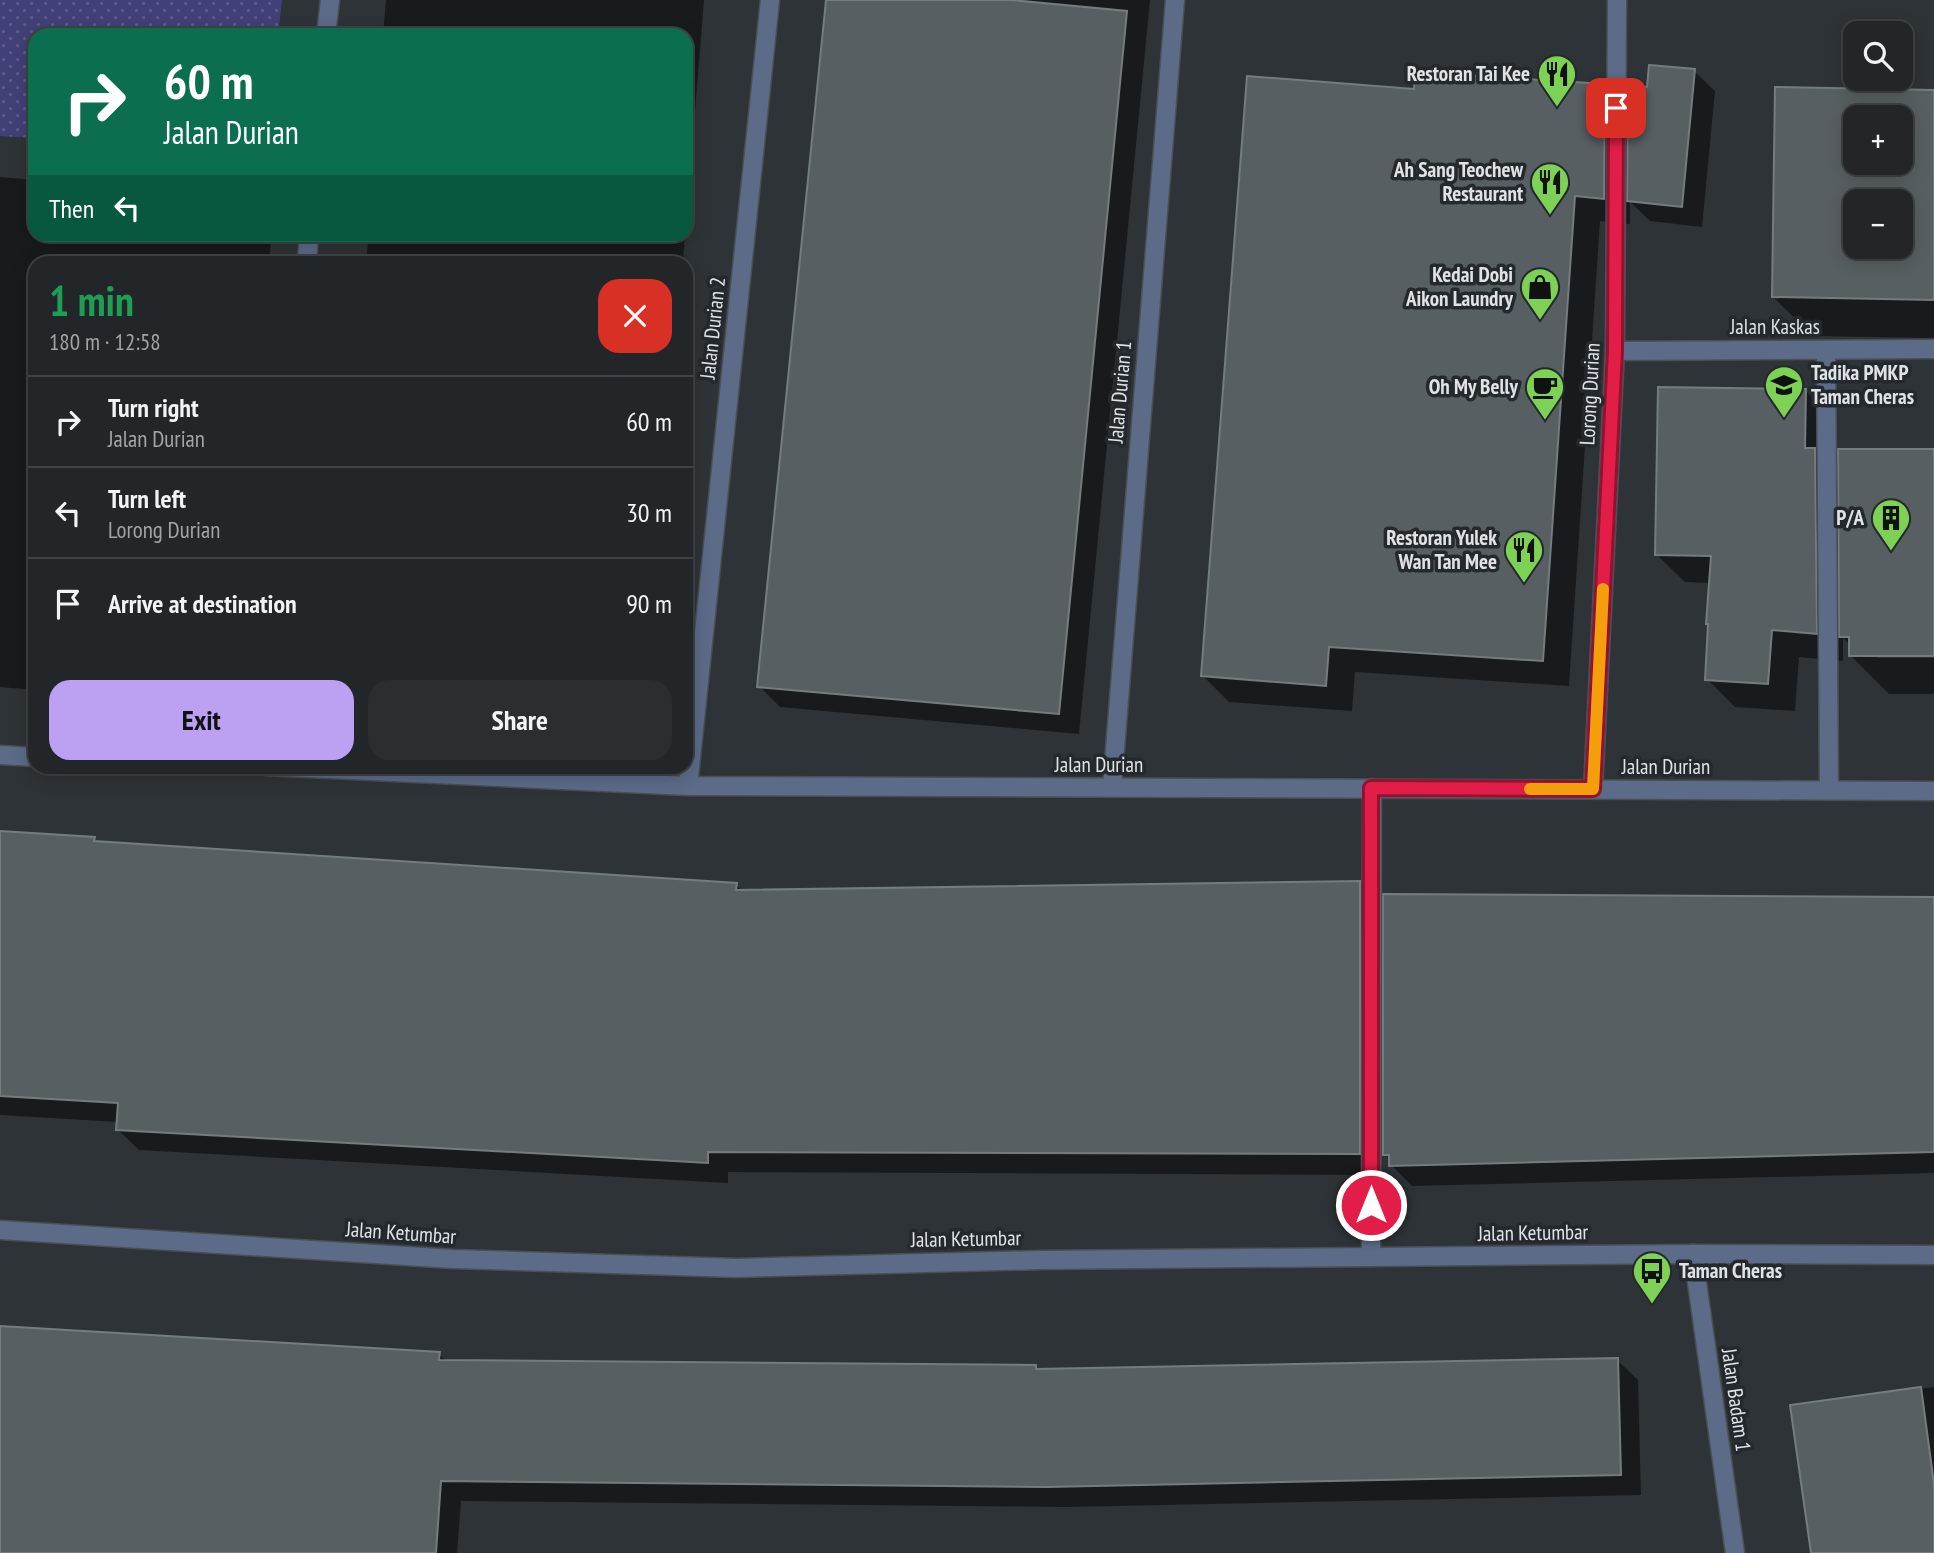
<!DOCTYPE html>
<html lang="en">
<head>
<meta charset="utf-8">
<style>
	:root { --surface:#222629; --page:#2a2e31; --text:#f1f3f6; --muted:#a2a5a8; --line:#3f4346; --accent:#bca0f2 }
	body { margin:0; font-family:"PT Sans Narrow",sans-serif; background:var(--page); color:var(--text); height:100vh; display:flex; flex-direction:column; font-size:26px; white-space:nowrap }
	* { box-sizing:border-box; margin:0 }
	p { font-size:23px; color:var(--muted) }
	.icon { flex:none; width:38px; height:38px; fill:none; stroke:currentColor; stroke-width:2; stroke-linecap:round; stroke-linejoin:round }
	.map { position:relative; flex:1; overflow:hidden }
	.side { position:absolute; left:28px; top:256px; width:665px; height:518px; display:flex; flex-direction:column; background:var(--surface); border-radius:21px; box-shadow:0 4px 18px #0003,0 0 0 2px var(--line) }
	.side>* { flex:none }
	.hud { position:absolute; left:28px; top:28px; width:665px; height:214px; border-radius:21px; box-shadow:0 4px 18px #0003,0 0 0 2px var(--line); background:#0b6e4f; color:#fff; overflow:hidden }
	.buttons { position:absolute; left:1843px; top:21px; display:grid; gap:14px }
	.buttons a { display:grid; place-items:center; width:70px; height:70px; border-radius:14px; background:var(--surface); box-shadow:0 4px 18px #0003,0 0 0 2px var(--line); font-size:35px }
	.pin { position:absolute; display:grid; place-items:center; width:60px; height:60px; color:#fff; margin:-30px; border-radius:14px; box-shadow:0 4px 10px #0006 }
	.me { position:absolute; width:77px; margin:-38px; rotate:0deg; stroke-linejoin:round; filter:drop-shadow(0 0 5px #0008) }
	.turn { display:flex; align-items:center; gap:24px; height:147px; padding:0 21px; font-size:32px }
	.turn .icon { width:91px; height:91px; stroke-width:2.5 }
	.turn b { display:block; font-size:49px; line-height:60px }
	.then { display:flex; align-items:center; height:66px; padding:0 21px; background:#0003; gap:14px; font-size:26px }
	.round { display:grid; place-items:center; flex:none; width:74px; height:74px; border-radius:21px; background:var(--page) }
	.overview { display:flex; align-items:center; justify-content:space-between; height:119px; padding:0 21px }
	h1 { font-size:42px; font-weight:800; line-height:52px; color:#1e9e55 }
	.primary-button { display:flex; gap:14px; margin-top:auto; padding:14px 21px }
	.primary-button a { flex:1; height:80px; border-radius:21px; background:var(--accent); color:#111; font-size:28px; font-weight:800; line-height:80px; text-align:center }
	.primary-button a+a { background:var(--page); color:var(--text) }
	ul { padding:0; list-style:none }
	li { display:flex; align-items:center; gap:21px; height:91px; padding:0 21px; border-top:2px solid var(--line) }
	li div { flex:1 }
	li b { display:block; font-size:26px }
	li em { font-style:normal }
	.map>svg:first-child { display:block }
</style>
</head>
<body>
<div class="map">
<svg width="1934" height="1553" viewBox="0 0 1934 1553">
	<defs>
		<pattern id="park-dots" width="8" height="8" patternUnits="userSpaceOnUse" patternTransform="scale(1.75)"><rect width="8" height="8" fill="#424177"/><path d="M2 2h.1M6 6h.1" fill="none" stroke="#5d5c8a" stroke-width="1.8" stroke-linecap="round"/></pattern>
	</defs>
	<rect width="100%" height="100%" fill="#2e3337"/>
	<path fill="url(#park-dots)" d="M0,0h282l-4,35h-243v103l-35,-2z"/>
	<g fill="#0007" fill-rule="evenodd">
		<path d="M386,0h318l-18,223v-188h-303z"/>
		<path d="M827,0h323l-71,734 -299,-27 -21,-21z"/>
		<path d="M1694,71l21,20 -13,136 -52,-6 -20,-19v22l-30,-3 -31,465 -214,-14 -3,39 -123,-9 -26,-26 213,-585 188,-5 25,25 20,-22z"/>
		<path d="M1777,89l157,2v247l-121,-2 -40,-39zM1855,117h45v46h-45zM1855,201h45v46h-45z"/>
		<path d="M0,177l35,3v54h237l-3,28h-234v428l-35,-3z"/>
		<path d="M369,234h316l-2,28h-317z"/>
		<path d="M1805,390l27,28v50l8,8 94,-26v204h-56v4h56v36h-45l-39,-39v-10l-7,-7v23l-44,-4 -4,54 -60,-4 -28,-28 4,-96 -26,-1 -28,-27z"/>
		<path d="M0,833l94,6 5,4 637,42 7,6 617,-8 21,21 -1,271 -652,-3v11l-589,-33 -21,-20v-8l-118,-7z"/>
		<path d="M1934,898v275l-522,13 -21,-21v-5l-7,-6z"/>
		<path d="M0,1328l439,26 8,8 589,4 4,5 577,-11 21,20 3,115 -573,12 -607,-6 -4,52h-457z"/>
		<path d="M1934,1387v166h-122l-20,-147z"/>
	</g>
	<g fill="#585f62" stroke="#747c7e" stroke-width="2" fill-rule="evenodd">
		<path d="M826,0h186l115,11 -68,703 -302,-27z"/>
		<path d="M1649,65l46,4 -13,138 -55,-6 1,-115 19,1z"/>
		<path d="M1415,72l190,12 -1,115 -29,-3 -32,465 -214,-14 -3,39 -125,-10 46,-600 167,13z"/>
		<path d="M1775,87l159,3v210l-162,-3zM1855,117h45v46h-45zM1855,201h45v46h-45z"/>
		<path d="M1658,387l148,2 -1,59h10l2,186 -45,-4 -4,54 -63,-4 3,-56h-2l5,-68 -56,-1z"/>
		<path d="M1838,449h96v207h-85v-19h-10z"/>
		<path d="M0,831l95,6 -1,4 643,42 -1,7 624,-9v273l-652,-2v11l-592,-33 2,-27 -118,-7z"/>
		<path d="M1383,894l551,3v255l-545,14v-11h-6z"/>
		<path d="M0,1326l440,26 -1,8 597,5v4l582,-11 3,117 -574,12 -606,-6 -5,72h-436z"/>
		<path d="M1921,1387l13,97v69h-123l-21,-148z"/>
	</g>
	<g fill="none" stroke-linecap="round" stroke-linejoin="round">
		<g stroke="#4a4f53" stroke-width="21">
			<g id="street">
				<path d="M326,35l4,-35"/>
				<path d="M307,262l2,-28"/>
				<path d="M1826,350l3,440"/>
				<path d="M1615,351l319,-2"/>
				<path d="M0,755l35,2"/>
				<path d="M265,766l423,20 1246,5"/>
				<path d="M688,786l82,-786"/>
				<path d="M1112,787l63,-787"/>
				<path d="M1593,789l22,-438 2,-351"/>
				<path d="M0,1230l453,29 284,9 304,-8 652,-6 241,1"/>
				<path d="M1693,1254l42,299"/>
				<path d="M1371,1257l1,-469"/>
			</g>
		</g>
		<use href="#street" stroke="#5b6b88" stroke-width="18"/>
	</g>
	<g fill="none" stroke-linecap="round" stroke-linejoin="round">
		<g stroke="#92132f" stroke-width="18">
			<path id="route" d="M1371,1205v-417l222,1 22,-438 1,-243"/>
		</g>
		<use href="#route" stroke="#e11d48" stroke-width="12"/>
		<path stroke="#f59e0b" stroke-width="12" d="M1530,789h63l10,-200"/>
	</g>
	<defs>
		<g id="restaurant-pin" transform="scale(2.0125)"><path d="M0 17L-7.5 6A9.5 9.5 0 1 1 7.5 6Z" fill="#7dd154" stroke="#24292d"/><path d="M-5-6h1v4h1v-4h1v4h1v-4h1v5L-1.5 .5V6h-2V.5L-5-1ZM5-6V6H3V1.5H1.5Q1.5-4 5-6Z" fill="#111"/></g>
		<g id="shop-pin" transform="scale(2.0125)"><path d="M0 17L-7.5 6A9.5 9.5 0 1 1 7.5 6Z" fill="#7dd154" stroke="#24292d"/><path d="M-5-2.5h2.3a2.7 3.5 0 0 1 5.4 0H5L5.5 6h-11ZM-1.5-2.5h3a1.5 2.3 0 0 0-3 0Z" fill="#111"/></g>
		<g id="school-pin" transform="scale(2.0125)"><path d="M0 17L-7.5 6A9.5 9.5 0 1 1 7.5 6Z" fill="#7dd154" stroke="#24292d"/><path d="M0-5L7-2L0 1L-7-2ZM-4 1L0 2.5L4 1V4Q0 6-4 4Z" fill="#111"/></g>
		<g id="cafe-pin" transform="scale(2.0125)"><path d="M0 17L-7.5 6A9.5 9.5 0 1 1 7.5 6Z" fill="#7dd154" stroke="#24292d"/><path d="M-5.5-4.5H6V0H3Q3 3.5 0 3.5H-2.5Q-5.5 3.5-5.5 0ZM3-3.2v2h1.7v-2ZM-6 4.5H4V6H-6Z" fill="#111"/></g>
		<g id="building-pin" transform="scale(2.0125)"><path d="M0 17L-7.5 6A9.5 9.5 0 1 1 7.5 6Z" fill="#7dd154" stroke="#24292d"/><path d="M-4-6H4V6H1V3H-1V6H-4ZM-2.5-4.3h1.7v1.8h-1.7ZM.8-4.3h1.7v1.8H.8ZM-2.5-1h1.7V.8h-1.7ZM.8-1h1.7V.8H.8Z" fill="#111"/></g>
		<g id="bus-pin" transform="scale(2.0125)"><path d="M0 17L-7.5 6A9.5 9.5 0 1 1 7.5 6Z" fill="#7dd154" stroke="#24292d"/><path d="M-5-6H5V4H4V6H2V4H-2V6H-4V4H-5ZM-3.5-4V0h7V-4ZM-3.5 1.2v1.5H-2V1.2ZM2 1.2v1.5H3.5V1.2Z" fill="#111"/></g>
	</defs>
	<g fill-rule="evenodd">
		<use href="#restaurant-pin" x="1557" y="74"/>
		<use href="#restaurant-pin" x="1550" y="182"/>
		<use href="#shop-pin" x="1540" y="287"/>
		<use href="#school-pin" x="1784" y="385"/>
		<use href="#cafe-pin" x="1545" y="387"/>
		<use href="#building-pin" x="1891" y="518"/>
		<use href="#restaurant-pin" x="1524" y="550"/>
		<use href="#bus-pin" x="1652" y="1271"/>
	</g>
	<g text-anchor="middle" stroke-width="7" stroke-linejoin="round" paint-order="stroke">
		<g font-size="21" font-weight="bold" fill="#e0e3e6" stroke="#24292d" text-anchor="end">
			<text x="1530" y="81">Restoran Tai Kee</text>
			<text x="1523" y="177">Ah Sang Teochew<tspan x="1523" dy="24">Restaurant</tspan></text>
			<text x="1513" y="282">Kedai Dobi<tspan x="1513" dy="24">Aikon Laundry</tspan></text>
			<text x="1811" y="380" text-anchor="start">Tadika PMKP<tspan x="1811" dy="24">Taman Cheras</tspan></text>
			<text x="1518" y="394">Oh My Belly</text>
			<text x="1864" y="525">P/A</text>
			<text x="1497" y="545">Restoran Yulek<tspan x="1497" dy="24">Wan Tan Mee</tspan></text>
			<text x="1679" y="1278" text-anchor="start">Taman Cheras</text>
		</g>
		<g font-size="21" fill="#e0e3e6" stroke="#24292d">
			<text x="1775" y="334">Jalan Kaskas</text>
			<text transform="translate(713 328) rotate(-84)" y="7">Jalan Durian 2</text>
			<text transform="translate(1120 392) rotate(-85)" y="7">Jalan Durian 1</text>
			<text transform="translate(1590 394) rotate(-87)" y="7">Lorong Durian</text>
			<text x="1099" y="772">Jalan Durian</text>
			<text x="1666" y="774">Jalan Durian</text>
			<text transform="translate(401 1233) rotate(4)" y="7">Jalan Ketumbar</text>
			<text transform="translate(1533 1233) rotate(-1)" y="7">Jalan Ketumbar</text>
			<text transform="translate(966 1239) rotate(-1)" y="7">Jalan Ketumbar</text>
			<text transform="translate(1736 1400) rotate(82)" y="7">Jalan Badam 1</text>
		</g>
	</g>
</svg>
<div class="buttons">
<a><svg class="icon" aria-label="search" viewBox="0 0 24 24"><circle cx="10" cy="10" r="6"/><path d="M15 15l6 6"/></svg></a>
<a>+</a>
<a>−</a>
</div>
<div class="pin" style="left:1616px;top:108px;background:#d93025"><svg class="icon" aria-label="arrive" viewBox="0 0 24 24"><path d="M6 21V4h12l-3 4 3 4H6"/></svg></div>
<svg class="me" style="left:1371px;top:1205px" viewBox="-20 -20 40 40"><circle r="17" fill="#e11d48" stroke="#fff" stroke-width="3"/><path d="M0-11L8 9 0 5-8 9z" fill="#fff"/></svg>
<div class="hud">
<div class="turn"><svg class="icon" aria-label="right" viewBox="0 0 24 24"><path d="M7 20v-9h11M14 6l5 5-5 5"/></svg><div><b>60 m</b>Jalan Durian</div></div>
<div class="then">Then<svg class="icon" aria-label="left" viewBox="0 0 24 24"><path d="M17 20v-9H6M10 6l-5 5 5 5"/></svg></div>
</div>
<section class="side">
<div class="overview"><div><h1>1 min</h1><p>180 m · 12:58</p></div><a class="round" style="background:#d93025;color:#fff"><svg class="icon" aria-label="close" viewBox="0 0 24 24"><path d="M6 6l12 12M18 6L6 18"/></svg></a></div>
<ul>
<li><svg class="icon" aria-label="right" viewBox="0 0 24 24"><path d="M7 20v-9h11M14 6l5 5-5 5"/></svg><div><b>Turn right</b><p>Jalan Durian</p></div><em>60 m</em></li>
<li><svg class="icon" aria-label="left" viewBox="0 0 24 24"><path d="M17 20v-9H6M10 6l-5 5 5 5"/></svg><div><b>Turn left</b><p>Lorong Durian</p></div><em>30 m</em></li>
<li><svg class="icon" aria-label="arrive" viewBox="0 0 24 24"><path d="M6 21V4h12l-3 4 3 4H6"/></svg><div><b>Arrive at destination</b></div><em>90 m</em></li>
</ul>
<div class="primary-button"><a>Exit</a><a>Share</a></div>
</section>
</div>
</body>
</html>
